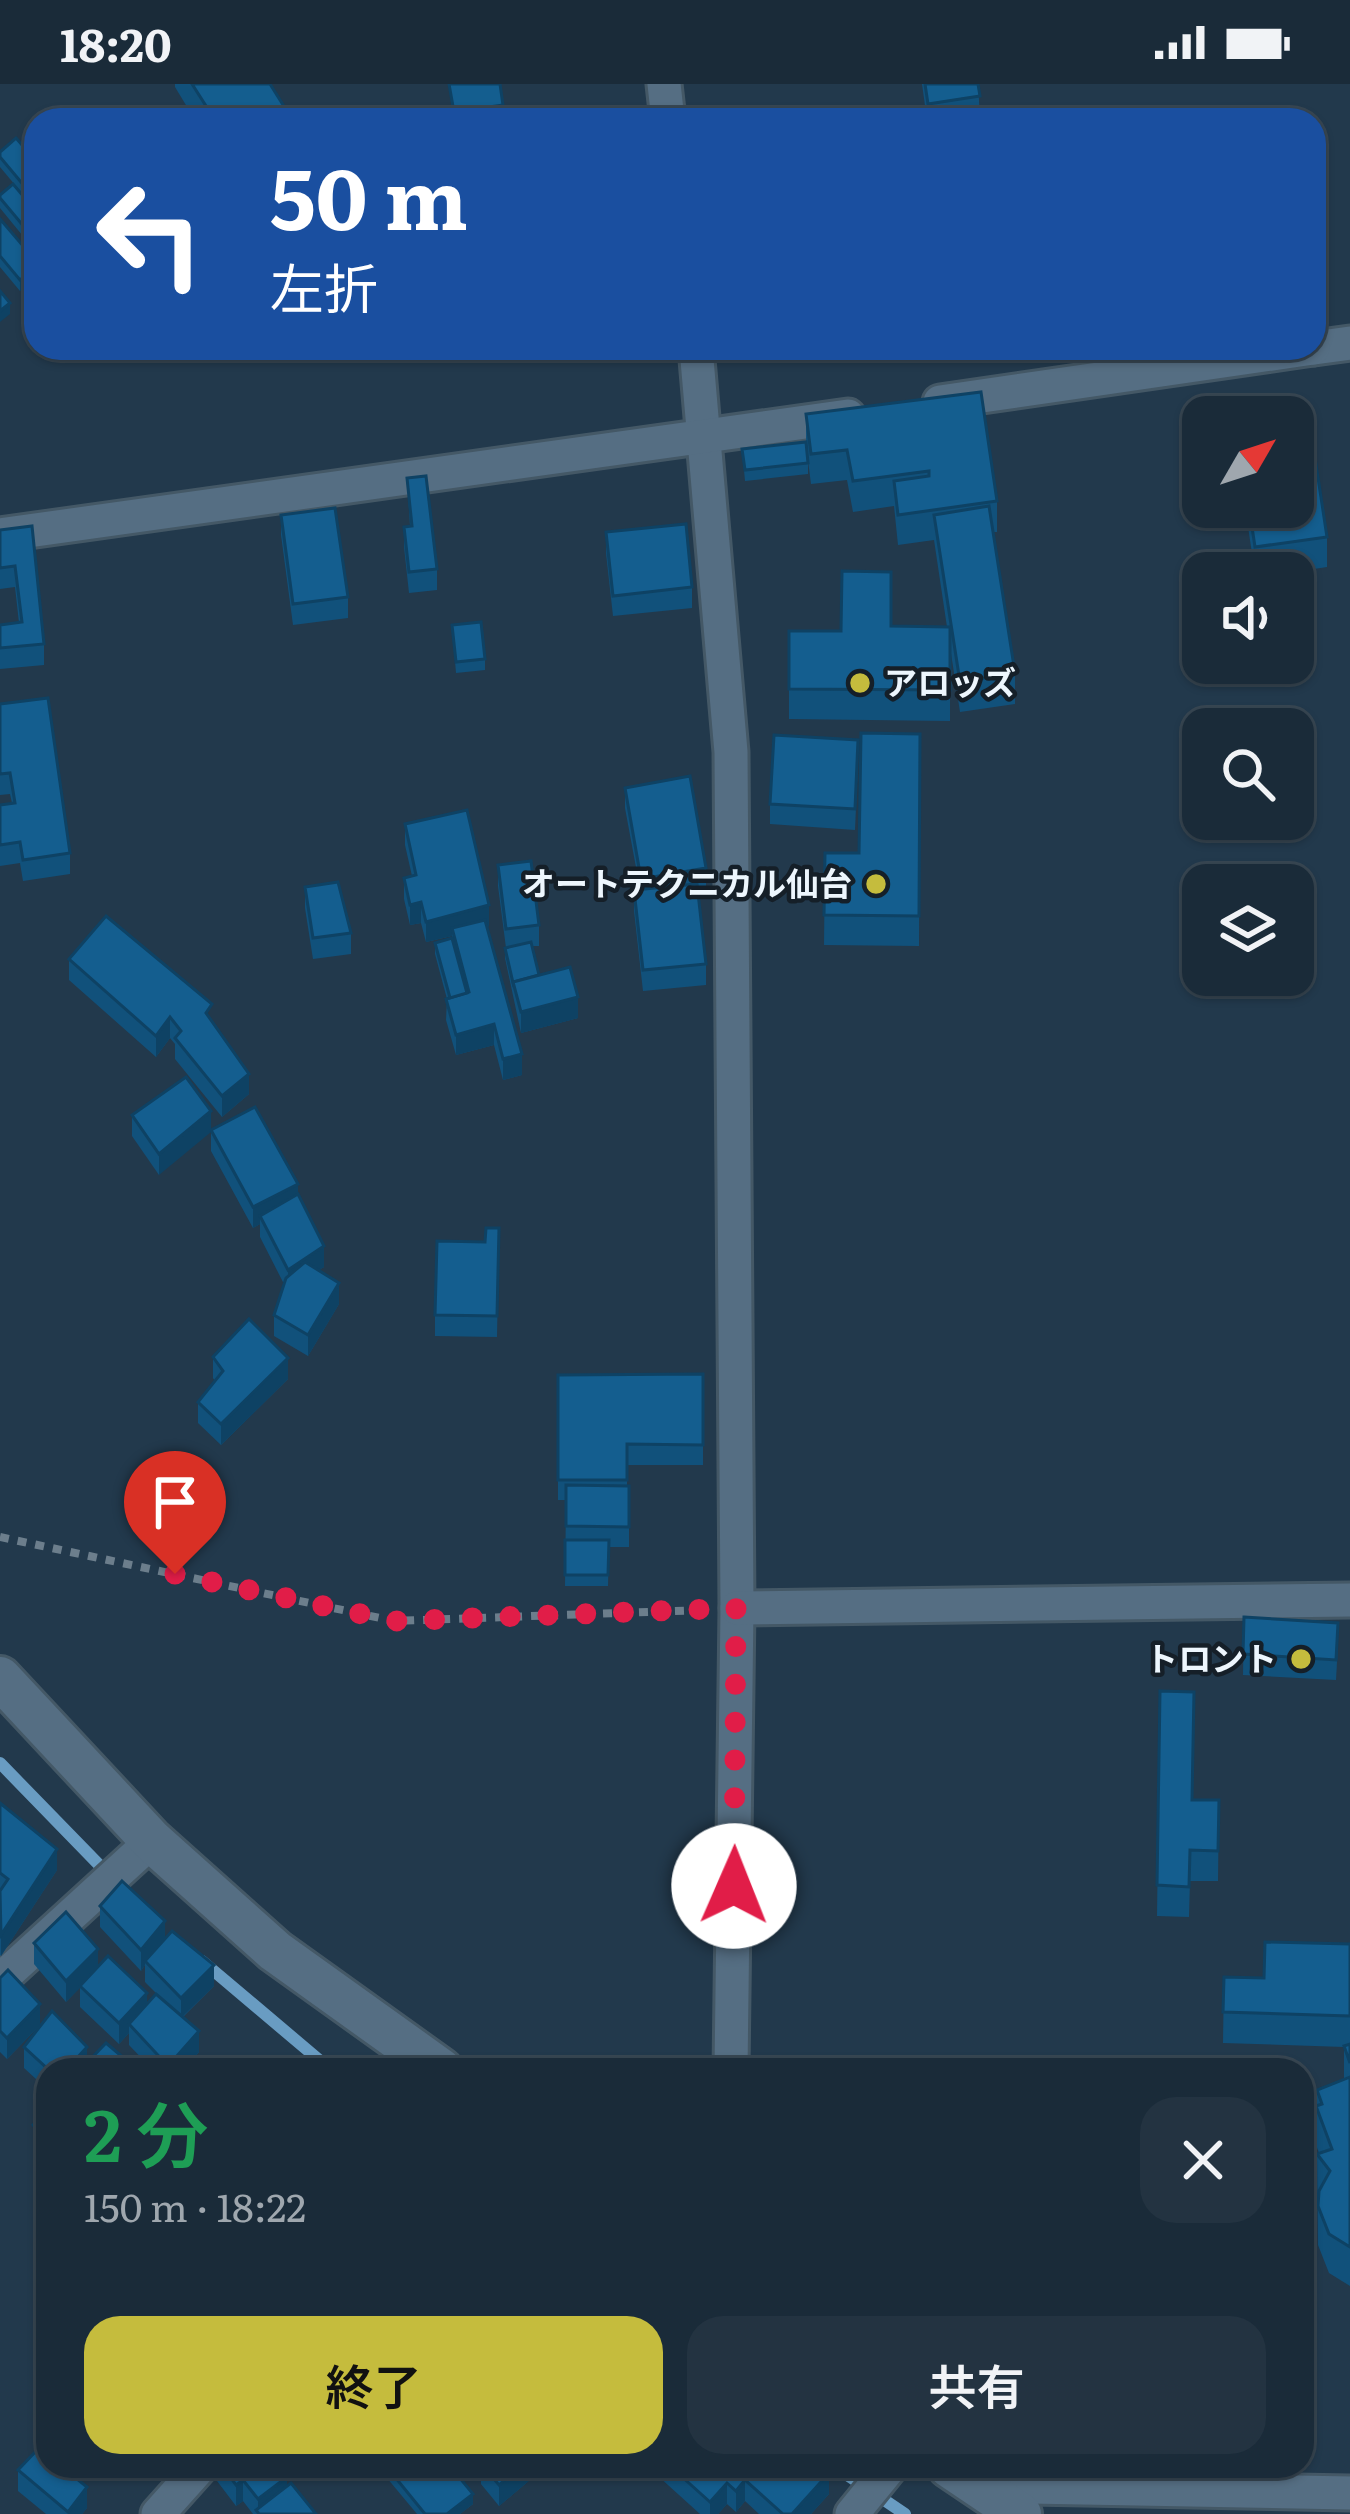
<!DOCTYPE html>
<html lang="ja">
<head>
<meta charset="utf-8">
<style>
	:root { --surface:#1a2b39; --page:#233341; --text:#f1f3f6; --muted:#9fa7ae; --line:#384753; --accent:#c5bc3d }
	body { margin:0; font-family:Literata,"Noto Sans JP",serif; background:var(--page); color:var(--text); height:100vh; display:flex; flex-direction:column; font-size:45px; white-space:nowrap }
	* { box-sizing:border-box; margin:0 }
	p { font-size:39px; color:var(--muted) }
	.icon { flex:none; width:66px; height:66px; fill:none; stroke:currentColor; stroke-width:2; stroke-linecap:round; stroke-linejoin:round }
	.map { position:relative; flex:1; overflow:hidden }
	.sheet { position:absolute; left:36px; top:1974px; width:1278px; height:420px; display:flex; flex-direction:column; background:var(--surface); border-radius:36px; box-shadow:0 3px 9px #0004,0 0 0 3px var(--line) }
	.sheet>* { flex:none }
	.banner { position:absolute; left:24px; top:24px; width:1302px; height:252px; border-radius:36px; box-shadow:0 3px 9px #0004,0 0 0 3px var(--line); background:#1a4fa0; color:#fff; overflow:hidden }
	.needle { width:78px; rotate:51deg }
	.buttons { position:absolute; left:1182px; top:312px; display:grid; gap:24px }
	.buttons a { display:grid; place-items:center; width:132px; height:132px; border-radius:24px; background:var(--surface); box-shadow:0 3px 9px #0004,0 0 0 3px var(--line); font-size:60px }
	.pin { position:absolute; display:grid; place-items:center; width:102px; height:102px; color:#fff; margin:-123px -51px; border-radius:50% 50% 50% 0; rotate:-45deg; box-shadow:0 0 12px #0007 }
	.pin .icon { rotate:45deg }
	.me { position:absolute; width:132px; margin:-66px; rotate:1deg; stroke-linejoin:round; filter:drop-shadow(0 0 9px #0008) }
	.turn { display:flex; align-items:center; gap:42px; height:252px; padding:0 48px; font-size:54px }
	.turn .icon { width:156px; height:156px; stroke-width:2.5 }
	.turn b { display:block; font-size:84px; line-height:102px }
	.round { display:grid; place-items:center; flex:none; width:126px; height:126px; border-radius:36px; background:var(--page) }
	.headline { display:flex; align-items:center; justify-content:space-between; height:204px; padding:0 48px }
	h1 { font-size:72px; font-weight:600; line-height:90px; color:#1e9e55 }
	.action { display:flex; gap:24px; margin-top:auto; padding:24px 48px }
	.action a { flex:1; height:138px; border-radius:36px; background:var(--accent); color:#111; font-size:48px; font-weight:600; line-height:138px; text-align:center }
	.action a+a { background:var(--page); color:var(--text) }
	.status { display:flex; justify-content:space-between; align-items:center; height:84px; padding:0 60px; background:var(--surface); direction:ltr }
	.status svg { height:33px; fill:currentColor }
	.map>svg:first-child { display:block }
</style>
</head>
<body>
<div class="status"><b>18:20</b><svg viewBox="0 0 49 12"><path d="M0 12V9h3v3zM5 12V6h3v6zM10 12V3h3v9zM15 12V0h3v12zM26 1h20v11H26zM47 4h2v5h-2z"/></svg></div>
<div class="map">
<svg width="1350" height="2430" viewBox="0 0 1350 2430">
	<rect width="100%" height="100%" fill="#22394c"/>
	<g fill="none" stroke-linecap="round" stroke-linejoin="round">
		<g stroke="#699cc2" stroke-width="12">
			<path d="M0,1679l108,111"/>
			<path d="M202,1877l129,109"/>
			<path d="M834,2382l71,48"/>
		</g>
		<g stroke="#445866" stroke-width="39">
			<g id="minor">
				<path d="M664,0l4,36"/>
				<path d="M696,264l35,404 6,856 -6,462"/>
				<path d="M1314,264l36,-5"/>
				<path d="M940,318l373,-54"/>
				<path d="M0,451l848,-119"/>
				<path d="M737,1524l613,-8"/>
				<path d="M0,1896l152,-139"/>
				<path d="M978,2402l372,7"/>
				<path d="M158,2430l43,-48"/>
				<path d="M852,2430l39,-48"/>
			</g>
		</g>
		<g stroke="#445866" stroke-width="48">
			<g id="tertiary">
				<path d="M0,1594l152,163 123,110 166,119"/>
				<path d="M949,2382l71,48"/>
			</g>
		</g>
		<path stroke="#6c7e8c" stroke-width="8" stroke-dasharray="9 9" stroke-linecap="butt" d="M0,1453l394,84 309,-11"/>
		<use href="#minor" stroke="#556e83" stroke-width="33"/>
		<use href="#tertiary" stroke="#556e83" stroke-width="42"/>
	</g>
	<g fill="#11517b">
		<path d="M175,0h95l20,36h-95l-20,-33z"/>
		<path d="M449,0l54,21v10l-30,5h-20z"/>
		<path d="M922,0h56l2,33 -19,3h-34z"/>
		<path d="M0,68l36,9v49l-36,-43z"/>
		<path d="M0,111l36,16v41l-36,-44z"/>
		<path d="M0,135l36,42 -16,30 -20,-24z"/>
		<path d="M806,330l191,87v31h-4l22,141v31l-55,8 -10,-65v74l-161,-2v-88h52l50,-5 56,1 -13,-87 -36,5 -4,-39 -41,6 -6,-32 -36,4 -5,-39z"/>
		<path d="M742,365l66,14v11l-63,7z"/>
		<path d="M407,394l30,91v21l-28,3 -5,-46v-20l6,-1z"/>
		<path d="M1245,423h48l34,30v30l-39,6h-33z"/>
		<path d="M281,431l67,82v21l-55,7 -12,-90z"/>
		<path d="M0,446l44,114v21l-44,4v-44l19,-2 -4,-36 -15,2z"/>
		<path d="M606,448l86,55v21l-79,8 -7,-63z"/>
		<path d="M452,541l33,34v11l-29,3z"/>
		<path d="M0,620l70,149v21l-47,7 -3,-18 -20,3v-61l12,-2 -2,-9 -10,1z"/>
		<path d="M920,650l-1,212 -95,-1 1,-92h34z"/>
		<path d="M858,677l-3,69 -85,-6v-20z"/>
		<path d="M625,704l81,80v20l-8,2 8,74v21l-63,6 -9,-80v-21l6,-1 -15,-81z"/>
		<path d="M405,740l84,102 -2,1 35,148 -19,5 -9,-35 -38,10 -10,-35 1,-21 -12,-45v-11l17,-5v-2l-26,6 -5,-19 -11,2 -6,-26v-21l8,-2 -7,-31z"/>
		<path d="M498,781l41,60v21h-7l7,29 39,43 -57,15 -16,-75 1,-10 -8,-62z"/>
		<path d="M305,803l46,46v21l-38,5 -8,-51z"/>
		<path d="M69,875l143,63 37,72 -27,23 -47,-58v-15l-5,-6 -14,19 -87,-77z"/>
		<path d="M186,993l-27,98 -27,-39v-21z"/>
		<path d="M211,1046l87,65 26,72 -5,3 20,34 -31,52 -34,-20v-21l10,-31 -24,-47v-13l-7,4 -42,-77z"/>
		<path d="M499,1144l-2,109 -62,-1v-21l50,-73z"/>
		<path d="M213,1273l75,22 -67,66 -23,-22v-21l17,-21 -2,-3z"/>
		<path d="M703,1290v91h-76v21h2v61h-20l-1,39h-43l1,-86h-8v-125z"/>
		<path d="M1244,1533l94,27 -2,36 -93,-5z"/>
		<path d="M1160,1607l32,109h27l-1,81h-28l-1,36 -32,-1z"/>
		<path d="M0,1719l57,67 -56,86 -1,-1z"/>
		<path d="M100,1822l65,33 49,47 -31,31 16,35 -16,18h-30l-24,-25v-12l-10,11 -39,-37v-20l-14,15 -32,-38v-21l64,24 49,37 13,-7 -15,-15v-17l-4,6 -41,-44z"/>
		<path d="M1350,1860v342l-21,-13 -11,-28 -1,-91 2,-1 -3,-8 1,-55 27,-11v-32l-121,-4 1,-66 40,1z"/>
		<path d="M0,1894l40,47 -33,34 -7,-7z"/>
		<path d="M24,1963l63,16 51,7h-90v20l-24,-22z"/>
		<path d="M48,2027v53l-15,-18v-21z"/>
		<path d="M102,2382h18l-9,10z"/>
		<path d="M214,2382h65l8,20 29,28h-63l-10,-13 -7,5 -22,-29z"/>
		<path d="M382,2382h68l23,38 -13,10h-43l-35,-42z"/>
		<path d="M475,2382h69v2l-45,38 -18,-22v-11z"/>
		<path d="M647,2382h174l8,28 -18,20h-52l-14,-13 -9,11 -9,-8 -9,10h-18z"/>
		<path d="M18,2386l69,38 -5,6h-36l-28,-23z"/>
	</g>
	<g fill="#0e4264">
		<path d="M36,183v10l-16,14v-11z"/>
		<path d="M10,219v11l-10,8v-11z"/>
		<path d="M421,818v21l-11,2v-20z"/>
		<path d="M489,821v21l-35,9 -2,-7v8l-26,6v-20z"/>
		<path d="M578,913v21l-57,15v-21z"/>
		<path d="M170,933v21l-14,19v-21z"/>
		<path d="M494,940v21l-38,10v-20z"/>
		<path d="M522,970v21l-19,5v-21z"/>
		<path d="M249,990v20l-27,23v-21z"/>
		<path d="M211,1027v21l-52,43v-21z"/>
		<path d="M298,1100v21l-38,11v8l-7,4v-21z"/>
		<path d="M324,1162v21l-36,24v-21z"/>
		<path d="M339,1199v21l-31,52v-21z"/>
		<path d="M288,1274v21l-67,66v-21z"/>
		<path d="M57,1765v21l-56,86v-21z"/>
		<path d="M165,1837v20l-20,20v4l-4,6v-21z"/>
		<path d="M98,1865v21l-32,32v-21z"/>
		<path d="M214,1881v21l-33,32v-20z"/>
		<path d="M147,1909v21l-18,10v9l-10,11v-21z"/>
		<path d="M40,1920v21l-33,34v-21z"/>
		<path d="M199,1947v21l-16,18h-15v-4z"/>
		<path d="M87,1963v21l-2,2h-19z"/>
		<path d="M522,2382h22v2l-45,38v-21z"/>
		<path d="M829,2389v21l-18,20h-19z"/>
		<path d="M287,2393v21l-29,14v-13z"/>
		<path d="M243,2396v21l-7,5v-21z"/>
		<path d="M745,2396v21l-9,11v-21z"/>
		<path d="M727,2399v21l-9,10h-8v-12z"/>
		<path d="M87,2403v21l-5,6h-14z"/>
		<path d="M473,2410v10l-13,10h-13z"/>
	</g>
	<g fill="#145e8f" stroke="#0e4264" stroke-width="3">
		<path d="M192,0h78l20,32 -8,4h-67z"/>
		<path d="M449,0h51l3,21 -49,7z"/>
		<path d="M925,0h53l2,12 -52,8z"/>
		<path d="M16,54l20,23v39l-36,-43v-5z"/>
		<path d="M13,100l23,27v30l-36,-43v-3z"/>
		<path d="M0,135l36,42v6l-16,13 -20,-24z"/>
		<path d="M0,207l10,12 -10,8z"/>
		<path d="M981,308l16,109 -99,14 -4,-34 35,-5v-5l-76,10 -6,-31 -36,4 -5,-40z"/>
		<path d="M1307,321l20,132 -72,10 -6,-40h44v-90l-58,-1z"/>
		<path d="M806,358l2,21 -63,7 -3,-21z"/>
		<path d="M426,392l11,93 -28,3 -5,-45 8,-1 -5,-48z"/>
		<path d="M989,422l26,167 -55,9 -26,-167z"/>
		<path d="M335,424l13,89 -55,7 -12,-89z"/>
		<path d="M686,440l6,63 -79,9 -7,-64z"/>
		<path d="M32,442l12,118 -44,4v-23l22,-3 -7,-56 -15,2v-38z"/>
		<path d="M842,487l49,1v54l59,1v63l-161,-1v-58h52z"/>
		<path d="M481,538l4,37 -29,3 -4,-37z"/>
		<path d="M48,614l22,155 -47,7 -3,-18 -20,3v-40l15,-2 -5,-30 -10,1v-70z"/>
		<path d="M861,649l59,1 -1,182 -95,-1 1,-62h34z"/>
		<path d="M774,651l84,5 -3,69 -85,-5z"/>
		<path d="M690,692l16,92 -65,11 -16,-91z"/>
		<path d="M467,726l22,95 -63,17 -5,-20 -11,3 -6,-27 12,-3 -11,-51z"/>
		<path d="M531,777l8,64 -33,4 -8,-64z"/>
		<path d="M338,798l13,51 -38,5 -8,-51z"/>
		<path d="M697,800l9,80 -63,6 -9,-80z"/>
		<path d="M106,832l106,88 -6,9 43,61 -27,22 -47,-58 6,-7 -11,-14 -14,19 -87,-77z"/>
		<path d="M485,836l37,134 -19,5 -9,-35 -38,11 -10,-36 23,-7 -17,-64z"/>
		<path d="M452,854l15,55 -17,5 -15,-55z"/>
		<path d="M531,858l8,33 -26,7 1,5 -9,-39z"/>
		<path d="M570,883l8,30 -57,15 -8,-30z"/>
		<path d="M186,993l25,34 -52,43 -27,-39z"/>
		<path d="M255,1023l43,77 -45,23 -42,-77z"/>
		<path d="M298,1110l26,52 -36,24 -28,-54z"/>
		<path d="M486,1144h13l-2,88 -62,-1 2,-74 48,1z"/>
		<path d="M305,1178l34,21 -31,52 -34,-20 12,-37z"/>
		<path d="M249,1235l39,39 -67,66 -23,-22 25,-31 -10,-14z"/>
		<path d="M703,1290v71l-76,-1v36h-69v-105z"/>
		<path d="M566,1401l63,1v41l-63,-1z"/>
		<path d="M565,1456h44l-1,35h-43z"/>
		<path d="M1244,1533l94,6 -2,37 -93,-6z"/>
		<path d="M1160,1607l34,1 -2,108h27l-1,51 -28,-1 -1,37 -32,-2z"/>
		<path d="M0,1719l57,46 -56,86 -1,-44 8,-12 -8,-6z"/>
		<path d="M122,1797l43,40 -24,29 -41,-44z"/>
		<path d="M66,1828l32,37 -32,32 -32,-38z"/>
		<path d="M172,1847l42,34 -33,33 -36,-37z"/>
		<path d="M1265,1858l85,2v72l-127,-4 1,-35 40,1z"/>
		<path d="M108,1872l39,37 -28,30 -39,-37z"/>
		<path d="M8,1886l32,34 -33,34 -7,-7v-53z"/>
		<path d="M156,1910l43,37 -31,35 -39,-42z"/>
		<path d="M52,1927l35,36 -21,23h-17l-25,-23z"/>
		<path d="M106,1959l32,27h-58z"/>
		<path d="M1350,1960v19l-6,-17z"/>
		<path d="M1350,1993v170l-21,-13 -11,-28 1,-15 11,-20 -13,-17 15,-5 -16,-43 6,-2 -5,-14z"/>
		<path d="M48,2027v32l-15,-18z"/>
		<path d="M39,2364l9,8v10h13l26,21 -19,25 -50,-42z"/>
		<path d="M222,2382h57l8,11 -29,22 -15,-19 -7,5z"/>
		<path d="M386,2382h64l23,28 -26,20h-22z"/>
		<path d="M483,2382h39l-23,19z"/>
		<path d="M670,2382h151l8,7 -37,41h-9l-38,-34 -9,11 -9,-8 -17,19z"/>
		<path d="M291,2399l25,31h-57l-3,-4z"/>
	</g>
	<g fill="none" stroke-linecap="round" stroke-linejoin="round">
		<path stroke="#e11d48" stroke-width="21" stroke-dasharray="0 37.8" d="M175,1490l219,47 342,-13 -2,278"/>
	</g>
	<g fill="#c5bc3d" stroke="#151f28" stroke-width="4.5">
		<circle cx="860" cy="599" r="12"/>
		<circle cx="876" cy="800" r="12"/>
		<circle cx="1301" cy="1575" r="12"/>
	</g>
	<g text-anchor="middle" stroke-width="9" stroke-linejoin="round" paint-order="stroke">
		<g font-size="33" font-weight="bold" fill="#edf6fd" stroke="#151f28" text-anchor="end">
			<text x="884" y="611" text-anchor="start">アロッズ</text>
			<text x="852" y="812">オートテクニカル仙台</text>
			<text x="1277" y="1587">トロント</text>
		</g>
	</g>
</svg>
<div class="buttons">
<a><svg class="needle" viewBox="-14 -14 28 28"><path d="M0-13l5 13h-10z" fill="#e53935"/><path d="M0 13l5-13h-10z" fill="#9fa7ae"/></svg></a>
<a><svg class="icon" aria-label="sound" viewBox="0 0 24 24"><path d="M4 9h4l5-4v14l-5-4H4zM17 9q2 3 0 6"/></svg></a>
<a><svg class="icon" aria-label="search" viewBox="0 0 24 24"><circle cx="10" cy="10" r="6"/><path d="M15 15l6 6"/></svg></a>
<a><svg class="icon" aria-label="layers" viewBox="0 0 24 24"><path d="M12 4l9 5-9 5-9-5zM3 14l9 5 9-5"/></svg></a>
</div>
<div class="pin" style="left:175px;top:1490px;background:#d93025"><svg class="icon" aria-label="arrive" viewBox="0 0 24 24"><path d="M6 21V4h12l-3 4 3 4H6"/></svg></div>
<svg class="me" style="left:734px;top:1802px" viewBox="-20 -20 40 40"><circle r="19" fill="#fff"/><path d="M0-13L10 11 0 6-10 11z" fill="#e11d48"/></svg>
<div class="banner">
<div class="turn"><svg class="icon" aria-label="left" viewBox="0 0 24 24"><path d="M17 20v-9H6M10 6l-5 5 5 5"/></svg><div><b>50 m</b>左折</div></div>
</div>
<section class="sheet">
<div class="headline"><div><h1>2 分</h1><p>150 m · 18:22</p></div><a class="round"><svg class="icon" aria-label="close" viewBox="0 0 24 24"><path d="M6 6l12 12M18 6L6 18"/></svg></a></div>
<div class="action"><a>終了</a><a>共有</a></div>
</section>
</div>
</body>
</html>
